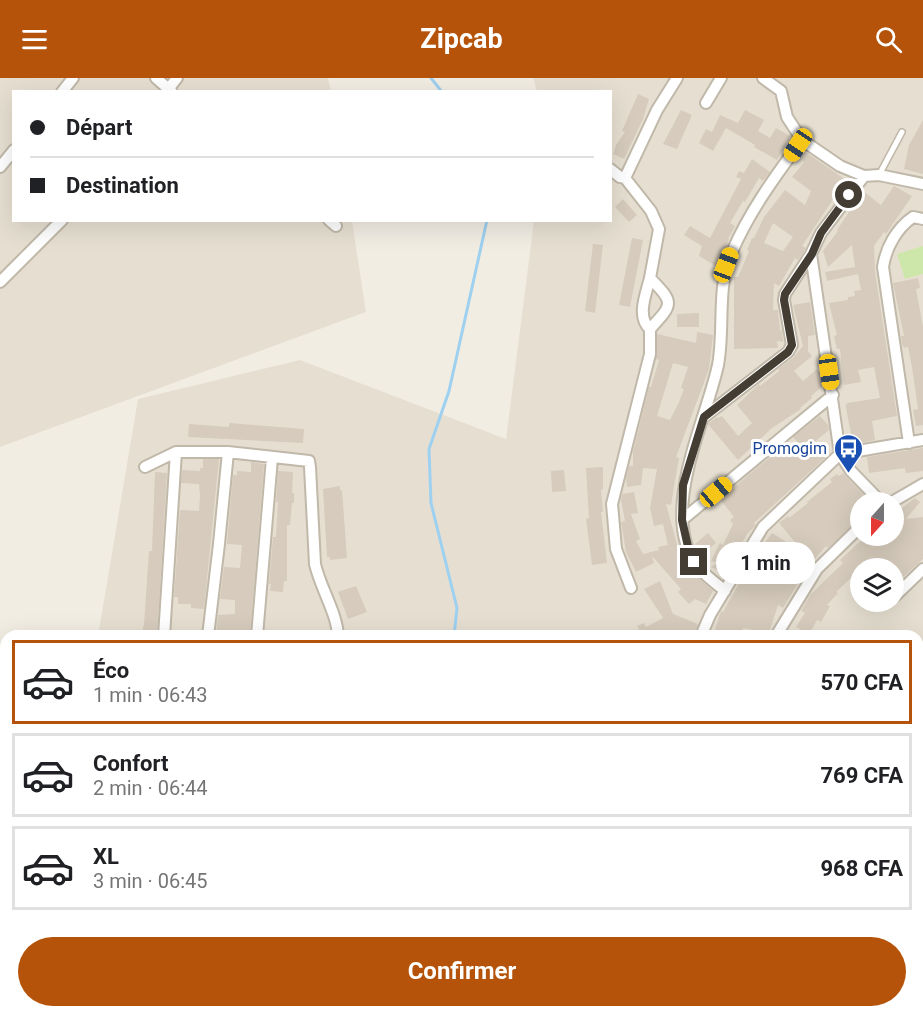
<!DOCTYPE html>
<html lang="fr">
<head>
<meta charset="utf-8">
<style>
  :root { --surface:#fff; --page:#f6f6f6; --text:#202124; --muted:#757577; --line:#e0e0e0; --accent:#b45309 }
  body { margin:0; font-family:Roboto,sans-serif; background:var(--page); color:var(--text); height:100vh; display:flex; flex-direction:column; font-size:22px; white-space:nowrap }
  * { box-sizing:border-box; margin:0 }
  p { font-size:20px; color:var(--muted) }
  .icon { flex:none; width:33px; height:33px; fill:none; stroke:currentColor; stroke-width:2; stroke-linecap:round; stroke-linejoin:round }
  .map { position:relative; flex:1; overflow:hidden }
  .panel { position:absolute; left:0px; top:552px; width:924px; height:388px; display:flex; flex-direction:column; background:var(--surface); border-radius:18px 18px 0 0; box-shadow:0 6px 24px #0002 }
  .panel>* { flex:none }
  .hud { position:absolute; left:12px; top:12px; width:600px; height:132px; border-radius:0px; box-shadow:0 6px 24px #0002; display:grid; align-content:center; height:132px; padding:0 18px; background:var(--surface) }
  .needle { width:39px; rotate:201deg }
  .buttons { position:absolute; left:850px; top:414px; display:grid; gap:12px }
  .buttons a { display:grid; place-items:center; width:54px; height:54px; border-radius:50%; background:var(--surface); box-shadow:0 6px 24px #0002; font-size:30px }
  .end { position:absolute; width:27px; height:27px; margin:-14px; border:8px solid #443d33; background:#fff; box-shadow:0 0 0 3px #fff }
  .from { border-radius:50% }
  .bubble { position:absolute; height:42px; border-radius:21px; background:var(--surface); box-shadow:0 6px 24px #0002; font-size:20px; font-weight:700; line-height:42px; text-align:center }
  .car { position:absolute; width:18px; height:36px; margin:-18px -9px; border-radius:8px; box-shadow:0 0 4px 2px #0007; background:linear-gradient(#f5c518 24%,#345 0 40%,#f5c518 0 76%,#345 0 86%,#f5c518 0) }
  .hud b { display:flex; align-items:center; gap:21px; height:57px; font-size:22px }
  .hud b+b { border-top:2px solid var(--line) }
  .hud i { width:15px; height:15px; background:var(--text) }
  ul { padding:10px 0 0; list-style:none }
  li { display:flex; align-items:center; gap:18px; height:84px; margin:0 12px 9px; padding:0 6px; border:3px solid var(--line); border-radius:0px }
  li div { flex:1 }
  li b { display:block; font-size:22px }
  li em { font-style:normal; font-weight:700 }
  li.active { border-color:var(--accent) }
  li>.icon { width:54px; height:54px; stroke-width:1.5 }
  .action { display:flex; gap:12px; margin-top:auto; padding:12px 18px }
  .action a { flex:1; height:69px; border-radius:36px; background:var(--accent); color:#fff; font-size:24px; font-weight:700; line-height:69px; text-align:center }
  header { display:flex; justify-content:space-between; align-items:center; height:78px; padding:0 18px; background:var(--accent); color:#fff; font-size:27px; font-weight:700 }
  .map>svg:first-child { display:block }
</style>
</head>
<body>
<header><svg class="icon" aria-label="menu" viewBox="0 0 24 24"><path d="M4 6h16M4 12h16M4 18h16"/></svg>Zipcab<svg class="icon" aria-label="search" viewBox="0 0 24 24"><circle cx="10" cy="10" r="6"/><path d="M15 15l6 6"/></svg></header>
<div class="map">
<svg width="923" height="940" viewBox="0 0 923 940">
  <rect width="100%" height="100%" fill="#f2ede3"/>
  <path fill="#e6dfd1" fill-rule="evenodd" d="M 0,0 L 328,0 L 331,13 L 14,14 L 14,142 L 352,143 L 366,234 L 0,369 Z
    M 533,0 L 923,0 L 923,940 L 0,940 L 0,878 L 6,878 L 6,934 L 918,934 L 918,558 L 98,558 L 138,321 L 300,282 L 506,361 L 534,143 L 610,142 L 610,14 L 537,13 ZM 861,424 L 894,424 L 894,458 L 861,458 ZM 861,490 L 894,490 L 894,524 L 861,524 Z"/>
  <path fill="#cde7ab" d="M 923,168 L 923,196 L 905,201 L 897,176 Z"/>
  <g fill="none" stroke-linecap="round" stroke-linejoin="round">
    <path stroke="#9ed0f0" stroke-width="3" d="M 431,0 L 442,14
      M 454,558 L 457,530 L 431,425 L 429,371 L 449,313 L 487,142
      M 918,777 L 923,784
      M 0,863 L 6,863"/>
  </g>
  <path fill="#d6cbbc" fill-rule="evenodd" d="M 638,16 L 649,21 L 643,41 L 624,81 L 613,76 L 616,67 L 625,54 L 622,53 Z
    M 681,32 L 692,37 L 677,71 L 663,66 Z
    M 745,32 L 764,42 L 758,53 L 770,60 L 776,50 L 790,58 L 777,82 L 754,69 L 755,67 L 726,50 L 713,73 L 699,65 L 706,51 L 712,54 L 720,37 L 738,45 Z
    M 923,42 L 923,96 L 904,91 L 909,67 Z
    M 807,75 L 846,102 L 802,168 L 806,170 L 798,182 L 795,180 L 779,208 L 774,205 L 773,232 L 778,232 L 780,253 L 782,252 L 783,264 L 777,263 L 778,270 L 734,271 L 734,199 L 738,199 L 749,173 L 747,172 L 752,160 L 754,160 L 764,139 L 785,112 L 805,127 L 811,113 L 792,99 L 804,84 L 802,82 ZM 773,145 L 793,159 L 783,173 L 764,165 Z
    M 752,81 L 770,94 L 763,103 L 759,100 L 745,124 L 743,123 L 730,145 L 735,148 L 728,161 L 729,161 L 719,190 L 699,178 L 702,168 L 684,157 L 690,148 L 710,160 L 741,101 L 736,99 L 739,93 L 744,95 Z
    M 894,108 L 912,118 L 886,156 L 884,154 L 874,168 L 875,194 L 897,338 L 872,343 L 875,362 L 853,366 L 845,325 L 847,328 L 847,325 L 880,320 L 874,289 L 858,292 L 861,304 L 844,307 L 840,271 L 837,271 L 834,258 L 837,257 L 829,225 L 848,222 L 848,219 L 855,218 L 854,213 L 861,212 L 858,196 L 827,203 L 825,194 L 855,189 L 852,167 L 828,189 L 823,173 L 838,153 L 837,152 L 863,113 L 881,127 Z
    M 623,121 L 637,137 L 629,144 L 615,129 Z
    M 632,160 L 643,162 L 630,229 L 619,227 Z
    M 593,166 L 603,167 L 595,235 L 585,233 Z
    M 918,200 L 920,210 L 916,211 L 923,249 L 923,347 L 916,348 L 913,332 L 918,331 L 912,289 L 908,269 L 904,270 L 902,266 L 901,258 L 904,258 L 893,205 Z
    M 810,224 L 815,257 L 808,258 L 808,273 L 812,278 L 794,293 L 803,303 L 817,291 L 821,296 L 823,308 L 811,318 L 812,320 L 800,330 L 801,331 L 772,350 L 738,382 L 708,346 L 709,345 L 717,339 L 718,340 L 722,338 L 738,358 L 752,345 L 737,327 L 759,306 L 760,308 L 779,293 L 778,291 L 793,280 L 803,268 L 793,227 Z
    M 699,235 L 699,249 L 677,249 L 677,236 Z
    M 697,254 L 713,257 L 709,291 L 676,379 L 679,380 L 671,427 L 666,426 L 679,474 L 692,494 L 713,513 L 706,526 L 695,521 L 689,526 L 678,514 L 681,511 L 652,478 L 654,485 L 636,494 L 626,474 L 621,444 L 625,443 L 621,422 L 622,416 L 634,414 L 638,435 L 631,436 L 640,461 L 636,463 L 643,476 L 659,472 L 658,469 L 668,467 L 663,446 L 654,448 L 650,430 L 657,391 L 643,390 L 641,407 L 627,409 L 626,401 L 629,388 L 633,388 L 633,374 L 649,309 L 651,309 L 659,282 L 656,281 L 657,256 L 696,265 ZM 673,285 L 688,289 L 681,310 L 684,311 L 679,324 L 670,342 L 657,338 Z
    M 820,338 L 828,347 L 829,352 L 812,366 L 825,380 L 754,445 L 756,447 L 747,456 L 733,482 L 730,480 L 724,495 L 711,489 L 717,485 L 711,483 L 720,465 L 723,467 L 733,446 L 730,442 L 734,439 L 720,421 L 782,369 L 788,376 L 800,367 L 793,359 Z
    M 229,345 L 304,351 L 303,365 L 188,359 L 189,346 L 229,349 Z
    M 923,370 L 923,393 L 906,395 L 905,390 L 869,395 L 867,379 Z
    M 203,381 L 219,381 L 204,531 L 191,530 L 191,526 L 178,526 L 178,519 L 174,519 L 180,432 L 199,433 L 200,418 L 199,406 L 181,405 L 182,392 L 200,393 L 200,390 L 203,390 Z
    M 251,384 L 264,386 L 250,558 L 216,558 L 218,537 L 235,536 L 235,522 L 220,521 L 224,489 L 240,490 L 242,467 L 227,466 L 233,397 L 237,397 L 237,393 L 251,394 Z
    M 603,389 L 603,411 L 601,412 L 603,434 L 601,434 L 607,485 L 592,487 L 586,441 L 589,440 L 586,390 Z
    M 564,392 L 566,413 L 552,414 L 551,393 Z
    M 278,393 L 293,394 L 292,415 L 294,415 L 294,425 L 292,425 L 290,447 L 287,447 L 287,503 L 284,503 L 283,514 L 270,513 L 271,506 L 269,506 L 273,459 L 276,459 L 278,424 L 276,424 Z
    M 155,394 L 167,395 L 157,558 L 141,558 L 144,546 L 149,473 L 152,473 Z
    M 843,395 L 871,424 L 861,424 L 861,440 L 828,470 L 826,468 L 808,489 L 783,530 L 778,527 L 769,555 L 743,550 L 741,558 L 730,554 L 728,558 L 717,557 L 714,554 L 721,533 L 723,534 L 759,469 L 761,470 L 772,455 L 804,475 L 779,445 L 788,438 L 789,440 L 808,425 L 807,424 L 832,404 L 830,401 L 837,396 L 839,398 Z
    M 340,408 L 340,412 L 342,412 L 347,480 L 330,482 L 330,479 L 327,479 L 323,411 Z
    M 915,420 L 920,424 L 906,441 L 923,439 L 923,481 L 902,500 L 894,490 L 861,490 L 861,504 L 854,497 L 836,514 L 838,515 L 827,527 L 830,528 L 821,544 L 817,542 L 809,556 L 796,549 L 805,535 L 801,533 L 810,517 L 843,485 L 840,482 L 866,458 L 894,458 L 894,436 Z
    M 708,455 L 716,465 L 702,476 L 695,466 Z
    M 660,503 L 673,536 L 698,546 L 694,558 L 622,558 L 639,551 L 637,548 L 644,545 L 646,549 L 663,540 L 644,511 Z
    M 356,508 L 367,534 L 348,541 L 338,514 Z"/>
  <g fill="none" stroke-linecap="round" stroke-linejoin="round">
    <defs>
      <path id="lane" d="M 879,97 L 902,54"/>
      <path id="street" d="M 156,0 L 172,14
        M 763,0 L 781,13 L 787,39 L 802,62
        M 62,14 L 73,0
        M 166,14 L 177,0
        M 706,25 L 721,0
        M 0,89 L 14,72
        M 610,91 L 620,99 L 625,100
        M 864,98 L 821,155 L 811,176 L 840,376 L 851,393 L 881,424
        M 329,142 L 336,148
        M 650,200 C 646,216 636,239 650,251
        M 0,204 L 62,142
        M 704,339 L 788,274 L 792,267 L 784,222 L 785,216 L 811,176
        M 909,365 L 883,189 C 886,169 897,150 913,139 L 923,141
        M 145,389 L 176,374 L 228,374 L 309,383 L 310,389 L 315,486 C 320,509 337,535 338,558
        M 892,424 L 923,406
        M 682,442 L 833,317
        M 631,510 L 616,471 L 612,426 L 650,276 L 650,251 C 674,225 674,225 650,200 L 659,151 L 651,133 L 625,100 L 657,32 L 677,0
        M 725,513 C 715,504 702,496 695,485 C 660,432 706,343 718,287 C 725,249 716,210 732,174 C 749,134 776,97 802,62 L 840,88 L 864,98 L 879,97 L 923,106
        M 895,518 L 923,491
        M 164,558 L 176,374
        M 208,558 L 219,466 L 228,374
        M 257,558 L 272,380
        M 701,558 L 710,537 L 763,449 L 840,376 L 923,362
        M 776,558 L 817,491 L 861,448
        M 918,606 L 923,601
        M 0,615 L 6,613
        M 161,934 L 171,940
        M 309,934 L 317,940
        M 403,934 L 412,940
        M 539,934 L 548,940
        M 32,940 L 35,934
        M 109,940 L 112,934
        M 184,940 L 187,934
        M 256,940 L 259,934
        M 295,940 L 298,934
        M 360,940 L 363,934
        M 463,940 L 467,934
        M 522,940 L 524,934"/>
    </defs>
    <use href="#lane" stroke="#c0b8a9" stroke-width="8"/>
    <use href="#street" stroke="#c0b8a9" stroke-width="14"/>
    <use href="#lane" stroke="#fff" stroke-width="5"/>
    <use href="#street" stroke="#fff" stroke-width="10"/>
  </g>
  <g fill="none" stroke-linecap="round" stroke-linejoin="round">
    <path stroke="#443d33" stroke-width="8" d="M 694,484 L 689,473 L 682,442 L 683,407 L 704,339 L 788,274 L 792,267 L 784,222 L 785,216 L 812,176 L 821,155 L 849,117"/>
  </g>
  <defs>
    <symbol id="bus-pin" viewBox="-11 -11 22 30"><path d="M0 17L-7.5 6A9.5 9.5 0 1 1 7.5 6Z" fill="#1a4fb4" stroke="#fff"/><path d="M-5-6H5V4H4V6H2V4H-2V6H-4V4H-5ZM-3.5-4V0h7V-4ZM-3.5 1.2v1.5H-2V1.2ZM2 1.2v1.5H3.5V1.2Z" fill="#fff"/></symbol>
  </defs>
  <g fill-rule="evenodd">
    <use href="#bus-pin" x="832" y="354" width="33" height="45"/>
  </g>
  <g text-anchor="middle" stroke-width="6" stroke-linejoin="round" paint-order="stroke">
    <g font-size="16" fill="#164399" stroke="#fff" text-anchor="end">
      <text x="827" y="376">Promogim</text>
    </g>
  </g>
</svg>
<div class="buttons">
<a><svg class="needle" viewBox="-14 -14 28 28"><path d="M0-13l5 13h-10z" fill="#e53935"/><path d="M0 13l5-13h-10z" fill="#757577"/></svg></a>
<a><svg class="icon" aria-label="layers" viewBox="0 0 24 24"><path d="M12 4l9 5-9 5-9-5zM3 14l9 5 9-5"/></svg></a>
</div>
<i class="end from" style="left:849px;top:117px"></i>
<i class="end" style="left:694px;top:484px"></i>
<div class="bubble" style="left:716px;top:464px;width:99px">1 min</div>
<i class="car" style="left:798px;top:67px;rotate:214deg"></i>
<i class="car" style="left:726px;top:187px;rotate:21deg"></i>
<i class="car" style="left:829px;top:294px;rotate:172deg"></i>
<i class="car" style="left:716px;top:414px;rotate:50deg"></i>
<div class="hud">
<b><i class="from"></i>Départ</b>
<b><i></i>Destination</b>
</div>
<section class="panel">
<ul>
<li class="active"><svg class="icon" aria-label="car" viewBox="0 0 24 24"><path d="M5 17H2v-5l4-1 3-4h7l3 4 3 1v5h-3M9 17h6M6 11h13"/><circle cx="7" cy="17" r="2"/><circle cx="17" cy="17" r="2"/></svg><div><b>Éco</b><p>1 min · 06:43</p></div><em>570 CFA</em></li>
<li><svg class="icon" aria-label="car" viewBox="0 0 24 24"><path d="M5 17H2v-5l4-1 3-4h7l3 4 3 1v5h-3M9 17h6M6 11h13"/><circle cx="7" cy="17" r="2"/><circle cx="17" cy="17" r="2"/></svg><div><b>Confort</b><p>2 min · 06:44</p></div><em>769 CFA</em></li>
<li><svg class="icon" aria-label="car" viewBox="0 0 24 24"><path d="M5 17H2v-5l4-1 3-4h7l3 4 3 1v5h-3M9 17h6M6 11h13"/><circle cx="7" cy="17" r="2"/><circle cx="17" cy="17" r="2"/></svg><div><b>XL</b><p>3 min · 06:45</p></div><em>968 CFA</em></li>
</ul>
<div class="action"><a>Confirmer</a></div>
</section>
</div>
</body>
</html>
